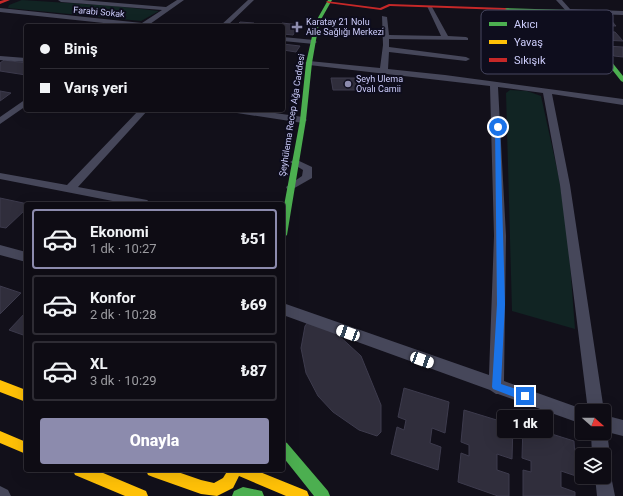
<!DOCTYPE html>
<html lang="tr">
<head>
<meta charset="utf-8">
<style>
  :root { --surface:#0e0c14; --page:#17151d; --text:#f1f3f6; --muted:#9b9ba0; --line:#2e2c34; --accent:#8c8bad }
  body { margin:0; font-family:Roboto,sans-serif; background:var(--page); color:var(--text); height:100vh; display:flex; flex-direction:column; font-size:15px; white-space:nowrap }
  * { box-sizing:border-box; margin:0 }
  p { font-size:13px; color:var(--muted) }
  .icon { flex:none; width:22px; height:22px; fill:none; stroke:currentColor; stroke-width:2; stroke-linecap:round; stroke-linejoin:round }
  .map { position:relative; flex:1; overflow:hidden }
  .drawer { position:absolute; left:24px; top:202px; width:261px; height:270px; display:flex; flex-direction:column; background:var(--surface); border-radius:4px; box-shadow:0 4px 16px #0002,0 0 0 1px var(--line) }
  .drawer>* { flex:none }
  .top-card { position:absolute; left:24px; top:24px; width:261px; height:88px; border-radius:4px; box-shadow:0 4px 16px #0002,0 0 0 1px var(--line); display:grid; align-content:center; height:88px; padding:0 16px; background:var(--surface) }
  .needle { width:26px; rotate:111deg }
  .controls { position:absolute; left:575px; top:404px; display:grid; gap:8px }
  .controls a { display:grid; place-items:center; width:36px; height:36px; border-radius:4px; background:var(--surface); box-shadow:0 4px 16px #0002,0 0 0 1px var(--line); font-size:20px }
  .end { position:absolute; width:18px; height:18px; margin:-9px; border:5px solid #1a73e8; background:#fff; box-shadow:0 0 0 2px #fff }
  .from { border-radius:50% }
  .bubble { position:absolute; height:28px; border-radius:4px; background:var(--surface); box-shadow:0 4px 16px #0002,0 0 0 1px var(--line); font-size:13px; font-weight:800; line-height:28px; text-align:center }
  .car { position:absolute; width:12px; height:24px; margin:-12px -6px; border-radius:5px; box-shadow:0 0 3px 1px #0007; background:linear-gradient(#fff 24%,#345 0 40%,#fff 0 76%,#345 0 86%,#fff 0) }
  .top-card b { display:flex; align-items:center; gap:14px; height:38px; font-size:15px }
  .top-card b+b { border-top:1px solid var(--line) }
  .top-card i { width:10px; height:10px; background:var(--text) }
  ul { padding:7px 0 0; list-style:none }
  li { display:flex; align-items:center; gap:12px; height:60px; margin:0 8px 6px; padding:0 8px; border:2px solid var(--line); border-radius:4px }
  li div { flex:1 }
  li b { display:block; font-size:15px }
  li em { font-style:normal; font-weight:800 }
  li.selected { border-color:var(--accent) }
  li>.icon { width:36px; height:36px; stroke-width:1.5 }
  .action { display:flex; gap:8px; margin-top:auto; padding:8px 16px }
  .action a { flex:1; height:46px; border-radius:4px; background:var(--accent); color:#fff; font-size:16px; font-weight:800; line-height:46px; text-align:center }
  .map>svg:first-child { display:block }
</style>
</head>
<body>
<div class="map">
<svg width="623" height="496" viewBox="0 0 623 496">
  <rect width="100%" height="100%" fill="#12101a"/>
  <path fill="#112423" d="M 22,0 L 115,6 L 159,11 L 141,21 L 8,8 L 9,5 Z
    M 510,90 L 527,91 L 541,96 L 559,178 L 568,238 L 575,329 L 512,311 L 506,93 Z"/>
  <path fill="#302e3c" stroke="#3d3b4d" d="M 583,17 L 609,18 L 616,26 L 589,25 Z
    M 240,22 L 254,23 L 251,26 L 236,26 Z
    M 282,23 L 300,25 L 293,35 L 283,34 L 283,26 L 279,26 Z
    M 594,31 L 615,32 L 623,41 L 601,40 Z
    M 283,44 L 300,46 L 296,52 L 283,50 Z
    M 606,46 L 623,47 L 623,57 L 614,56 Z
    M 4,60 L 26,63 L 26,75 L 0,71 L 0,63 Z
    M 331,78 L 363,78 L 365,90 L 333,90 Z
    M 0,91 L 11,93 L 0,101 Z
    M 0,198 L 28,204 L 26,204 L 26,209 L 6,228 L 0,227 Z
    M 0,286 L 21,293 L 0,314 Z
    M 26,312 L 26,336 L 9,330 Z
    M 308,322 L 336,333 L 361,356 L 381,405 L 381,432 L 377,436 L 359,430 L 333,412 L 318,396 L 306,373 L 301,348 L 305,326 Z
    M 404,388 L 449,402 L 445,433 L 432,428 L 430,443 L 441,447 L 438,470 L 391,454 L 397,427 L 404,430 L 406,420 L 398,417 Z
    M 464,410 L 513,425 L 512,459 L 497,454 L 497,470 L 509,474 L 509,496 L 498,496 L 458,482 L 461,453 L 469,456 L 469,445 L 461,442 Z
    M 523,425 L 574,441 L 576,476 L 561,471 L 561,487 L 575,492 L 575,496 L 523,496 L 523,470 L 531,472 L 531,461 L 522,458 Z"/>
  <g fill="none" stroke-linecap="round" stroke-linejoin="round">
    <path fill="#46475a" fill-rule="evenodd" d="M 58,0 L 82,0 L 166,7 L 177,0 L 184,0 L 150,24 L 153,26 L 132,26 L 0,12 L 0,8 L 142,23 L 162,10 L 61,2 Z
      M 248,0 L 254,0 L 227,26 L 220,26 Z
      M 556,0 L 562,0 L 570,9 L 623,11 L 623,15 L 568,13 Z
      M 427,6 L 432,7 L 448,36 L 466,37 L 468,38 L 468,40 L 389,39 L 389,47 L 466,57 L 470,59 L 466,61 L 389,52 L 388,69 L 445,75 L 623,99 L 623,105 L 552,94 L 570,185 L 604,411 L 582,411 L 582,424 L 498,394 L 496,394 L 490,390 L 283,315 L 283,303 L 489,375 L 494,236 L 490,86 L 309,65 L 305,63 L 309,61 L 380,68 L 383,45 L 382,16 L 387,17 L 389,35 L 441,36 ZM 498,87 L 543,93 L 560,185 L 588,411 L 504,381 L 506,236 Z
      M 283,37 L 314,40 L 317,42 L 314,44 L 283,41 Z
      M 0,56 L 26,58 L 26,62 L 0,60 Z
      M 26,99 L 26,106 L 0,124 L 0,117 Z
      M 139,110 L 148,110 L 78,187 L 147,200 L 152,204 L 128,204 L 0,179 L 0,173 L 67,185 Z
      M 233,110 L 254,110 L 303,117 L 307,120 L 303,123 L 237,113 Z
      M 295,159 L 312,167 L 312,178 L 291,190 L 287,189 L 286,187 L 302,176 L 303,170 L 290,162 Z
      M 0,245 L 26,252 L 26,262 L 0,255 Z
      M 604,415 L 623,420 L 623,436 L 607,432 L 610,455 L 607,461 L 604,462 L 604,455 L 592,455 L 591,433 L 604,433 Z
      M 604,468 L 610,471 L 615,496 L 597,496 L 595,477 L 604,477 Z
      M 0,486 L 8,490 L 11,496 L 0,496 Z"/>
    <path fill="#4caf50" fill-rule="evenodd" d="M 328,0 L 332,0 L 319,23 L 312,63 L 306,120 L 287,235 L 283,238 L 283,211 L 300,120 L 306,63 L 315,23 Z
      M 503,8 L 570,10 L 623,76 L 623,82 L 621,81 L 567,12 L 505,10 Z
      M 283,441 L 287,443 L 328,491 L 330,496 L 314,496 L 283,457 Z
      M 243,487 L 262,491 L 264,496 L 232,496 L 234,491 Z"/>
    <path fill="#ffc107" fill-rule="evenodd" d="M 0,380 L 26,390 L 26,402 L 0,392 Z
      M 0,431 L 26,442 L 26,454 L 0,443 Z
      M 73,470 L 96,470 L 146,491 L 148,496 L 125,496 L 75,475 Z
      M 146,470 L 172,470 L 201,480 L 214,483 L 223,478 L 228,470 L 255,470 L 307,491 L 309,496 L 286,496 L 239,476 L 233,488 L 217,496 L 201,494 L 153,477 L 148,475 Z"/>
    <path fill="#c62828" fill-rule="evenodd" d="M 4,0 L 10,0 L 0,4 L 0,1 Z
      M 326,1 L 380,8 L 389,4 L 505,8 L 507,9 L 505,10 L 390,6 L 381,10 L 328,3 Z"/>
  </g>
  <path fill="#1a73e8" d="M 498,125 L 500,127 L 505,304 L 501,384 L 528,393 L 528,399 L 525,401 L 493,389 L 492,387 L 497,304 L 495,127 Z"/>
  <g fill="#8c8bad" stroke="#0e0d1d" stroke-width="1.5">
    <path d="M295 21h4v4h4v4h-4v4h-4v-4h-4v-4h4z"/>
    <circle cx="348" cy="84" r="4"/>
  </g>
  <g text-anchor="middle" stroke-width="4" stroke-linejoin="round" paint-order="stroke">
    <g font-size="9" fill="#cdcdfc" stroke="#0e0d1d">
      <text transform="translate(99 12) rotate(5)" y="3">Farabi Sokak</text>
      <text transform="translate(292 115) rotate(-81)" y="3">Şeyhülema Recep Ağa Caddesi</text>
    </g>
    <g font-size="9" fill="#cdcdfc" stroke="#0e0d1d" text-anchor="start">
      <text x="306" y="25">Karatay 21 Nolu<tspan x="306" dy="10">Aile Sağlığı Merkezi</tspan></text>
      <text x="356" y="82">Şeyh Ulema<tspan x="356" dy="10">Ovalı Camii</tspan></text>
    </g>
  </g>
  <rect x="481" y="10" width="132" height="64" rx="6" fill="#0e0d1d" stroke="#474760" stroke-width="1"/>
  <rect x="489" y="22" width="18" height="4" fill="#4caf50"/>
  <rect x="489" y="40" width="18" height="4" fill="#ffc107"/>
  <rect x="489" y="58" width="18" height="4" fill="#c62828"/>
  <g font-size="11" fill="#cdcdfc">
    <text x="514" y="28">Akıcı</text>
    <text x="514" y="46">Yavaş</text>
    <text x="514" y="64">Sıkışık</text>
  </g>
</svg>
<div class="controls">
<a><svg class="needle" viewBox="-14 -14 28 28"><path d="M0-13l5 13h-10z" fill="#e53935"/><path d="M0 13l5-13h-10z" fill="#9b9ba0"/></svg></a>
<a><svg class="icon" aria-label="layers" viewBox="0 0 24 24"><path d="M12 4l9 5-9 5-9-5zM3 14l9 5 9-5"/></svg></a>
</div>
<i class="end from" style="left:498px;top:127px"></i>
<i class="end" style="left:525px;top:396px"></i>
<div class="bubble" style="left:497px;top:410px;width:56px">1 dk</div>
<i class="car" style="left:348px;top:333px;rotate:290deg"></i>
<i class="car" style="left:422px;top:360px;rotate:110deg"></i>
<div class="top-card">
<b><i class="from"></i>Biniş</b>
<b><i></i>Varış yeri</b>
</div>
<section class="drawer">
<ul>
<li class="selected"><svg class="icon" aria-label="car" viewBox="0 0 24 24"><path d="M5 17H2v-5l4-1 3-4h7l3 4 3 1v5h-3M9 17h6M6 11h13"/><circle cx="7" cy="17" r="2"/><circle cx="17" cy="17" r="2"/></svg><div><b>Ekonomi</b><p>1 dk · 10:27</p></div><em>₺51</em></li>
<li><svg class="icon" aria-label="car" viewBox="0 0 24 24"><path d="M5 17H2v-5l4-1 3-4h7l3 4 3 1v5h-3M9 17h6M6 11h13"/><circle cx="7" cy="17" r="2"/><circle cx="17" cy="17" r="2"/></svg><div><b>Konfor</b><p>2 dk · 10:28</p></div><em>₺69</em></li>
<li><svg class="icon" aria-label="car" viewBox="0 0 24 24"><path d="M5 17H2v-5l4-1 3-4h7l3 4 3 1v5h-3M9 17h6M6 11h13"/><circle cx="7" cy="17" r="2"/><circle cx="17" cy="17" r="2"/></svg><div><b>XL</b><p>3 dk · 10:29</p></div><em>₺87</em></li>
</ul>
<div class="action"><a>Onayla</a></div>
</section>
</div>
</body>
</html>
